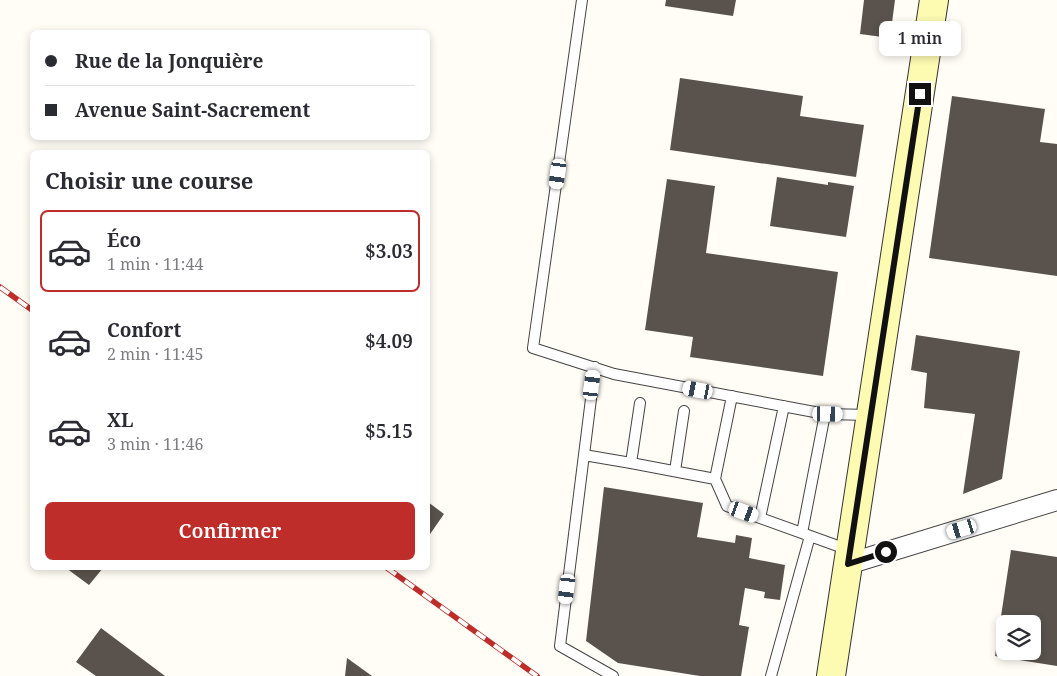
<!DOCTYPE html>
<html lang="fr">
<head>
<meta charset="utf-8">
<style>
  :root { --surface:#fff; --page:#f2f2f3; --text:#2b2b33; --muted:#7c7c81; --line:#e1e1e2; --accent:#bf2d2a }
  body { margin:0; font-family:"Noto Serif",serif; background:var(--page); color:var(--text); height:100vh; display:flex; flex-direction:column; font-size:19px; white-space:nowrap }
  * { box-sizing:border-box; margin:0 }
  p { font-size:16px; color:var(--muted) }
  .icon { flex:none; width:28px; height:28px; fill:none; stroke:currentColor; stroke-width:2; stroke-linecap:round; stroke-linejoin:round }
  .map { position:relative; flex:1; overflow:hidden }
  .details { position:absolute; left:30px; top:150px; width:400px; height:420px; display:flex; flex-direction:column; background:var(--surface); border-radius:8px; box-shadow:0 2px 8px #0003 }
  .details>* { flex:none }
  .hud { position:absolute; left:30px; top:30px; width:400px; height:110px; border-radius:8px; box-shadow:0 2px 8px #0003; display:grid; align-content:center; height:110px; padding:0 15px; background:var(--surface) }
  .tools { position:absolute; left:996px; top:615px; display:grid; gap:10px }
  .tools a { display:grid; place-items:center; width:45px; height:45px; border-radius:8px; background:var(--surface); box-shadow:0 2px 8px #0003; font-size:25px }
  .end { position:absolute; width:22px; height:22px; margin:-11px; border:6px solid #111; background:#fff; box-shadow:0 0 0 2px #fff }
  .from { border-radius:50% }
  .bubble { position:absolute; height:35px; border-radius:8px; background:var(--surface); box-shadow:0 2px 8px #0003; font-size:16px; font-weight:600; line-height:35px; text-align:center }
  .car { position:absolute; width:15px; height:30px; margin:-15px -8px; border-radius:6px; box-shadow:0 0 4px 1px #0007; background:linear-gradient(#fff 24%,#345 0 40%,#fff 0 76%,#345 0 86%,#fff 0) }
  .hud b { display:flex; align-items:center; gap:18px; height:48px; font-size:19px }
  .hud b+b { border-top:1px solid var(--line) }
  .hud i { width:12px; height:12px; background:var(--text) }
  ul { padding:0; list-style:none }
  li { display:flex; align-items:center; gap:15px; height:82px; margin:0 10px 8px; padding:0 5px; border:2px solid transparent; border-radius:8px }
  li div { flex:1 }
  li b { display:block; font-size:19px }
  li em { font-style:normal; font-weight:600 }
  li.on { border-color:var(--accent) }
  li>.icon { width:45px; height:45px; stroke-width:1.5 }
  h2 { padding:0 15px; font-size:22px; line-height:60px }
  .cta { display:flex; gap:10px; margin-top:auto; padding:10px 15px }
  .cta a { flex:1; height:58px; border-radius:8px; background:var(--accent); color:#fff; font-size:20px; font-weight:600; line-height:58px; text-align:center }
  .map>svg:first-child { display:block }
</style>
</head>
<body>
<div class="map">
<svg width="1057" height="676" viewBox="0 0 1057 676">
  <rect width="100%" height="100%" fill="#fffdf5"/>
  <path fill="#5a534d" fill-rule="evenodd" d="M 666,0 L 736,0 L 733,16 L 665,6 Z
    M 864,0 L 895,0 L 890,38 L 860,34 Z
    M 680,78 L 803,96 L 800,116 L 864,125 L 856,177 L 670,150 Z
    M 952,96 L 1045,109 L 1040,142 L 1057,144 L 1057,276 L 929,258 Z
    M 777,177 L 828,185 L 828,182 L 854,186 L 846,237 L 770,226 Z
    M 667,179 L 715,186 L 706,253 L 838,272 L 823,376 L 690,357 L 693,337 L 645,330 Z
    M 916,335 L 1020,351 L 1002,479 L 963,494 L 975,414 L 924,408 L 927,373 L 911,370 Z
    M 604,487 L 703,503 L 697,537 L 735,543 L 736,535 L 752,538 L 749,558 L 785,565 L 780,600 L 764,598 L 765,592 L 745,588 L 739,625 L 749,627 L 741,676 L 700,676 L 618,663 L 586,641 Z
    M 428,502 L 444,514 L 428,537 Z
    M 1011,550 L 1057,557 L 1057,666 L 995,656 ZM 1005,624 L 1032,624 L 1032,651 L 1005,651 Z
    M 66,568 L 103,568 L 89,585 Z
    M 101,628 L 165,676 L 96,676 L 76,662 Z
    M 347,658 L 372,676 L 345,676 Z"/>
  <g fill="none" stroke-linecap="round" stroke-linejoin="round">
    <defs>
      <path id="lane" d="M 582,0 L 533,348 L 614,374 L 825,414 L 870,415
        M 595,367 L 560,646 L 613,676
        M 584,455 L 631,463 L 715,479 L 727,506 L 849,550
        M 631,463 L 640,403
        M 675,471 L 684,411
        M 715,479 L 732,396
        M 760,518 L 784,406
        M 802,533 L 825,414
        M 771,676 L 810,536"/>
      <path id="street" d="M 848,564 L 1057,500"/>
      <path id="secondary" d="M 831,676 L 934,0"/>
    </defs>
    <use href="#lane" stroke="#444" stroke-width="12"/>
    <use href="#street" stroke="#444" stroke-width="22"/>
    <use href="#secondary" stroke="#333" stroke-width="30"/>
    <use href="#lane" stroke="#fff" stroke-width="10"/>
    <use href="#street" stroke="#fff" stroke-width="20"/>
    <use href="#secondary" stroke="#fdfab2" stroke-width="28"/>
    <defs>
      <path id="rail" d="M 0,287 L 32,310
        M 387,568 L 537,676"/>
    </defs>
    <use href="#rail" stroke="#bf2d2a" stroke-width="5.5"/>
    <use href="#rail" stroke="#fff" stroke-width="4" stroke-dasharray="11" stroke-linecap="butt"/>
  </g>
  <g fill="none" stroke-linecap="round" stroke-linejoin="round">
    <path stroke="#111" stroke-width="6" d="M 886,552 L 848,564 L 920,94"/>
  </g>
</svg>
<div class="tools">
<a><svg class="icon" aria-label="layers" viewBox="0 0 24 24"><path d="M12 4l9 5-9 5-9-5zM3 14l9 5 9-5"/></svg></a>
</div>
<i class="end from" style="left:886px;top:552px"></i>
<i class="end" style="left:920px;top:94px"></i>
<div class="bubble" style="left:879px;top:21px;width:82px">1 min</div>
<i class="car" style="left:558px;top:174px;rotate:188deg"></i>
<i class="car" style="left:592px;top:385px;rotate:7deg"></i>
<i class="car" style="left:698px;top:390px;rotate:281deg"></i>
<i class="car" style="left:828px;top:414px;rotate:91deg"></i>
<i class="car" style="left:744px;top:512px;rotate:110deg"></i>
<i class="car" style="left:962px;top:529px;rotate:253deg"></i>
<i class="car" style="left:567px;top:589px;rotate:187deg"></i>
<div class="hud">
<b><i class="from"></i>Rue de la Jonquière</b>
<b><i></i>Avenue Saint-Sacrement</b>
</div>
<section class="details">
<h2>Choisir une course</h2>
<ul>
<li class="on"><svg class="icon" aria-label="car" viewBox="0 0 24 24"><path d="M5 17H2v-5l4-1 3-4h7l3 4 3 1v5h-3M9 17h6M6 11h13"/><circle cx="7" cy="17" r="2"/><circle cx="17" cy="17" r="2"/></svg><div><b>Éco</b><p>1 min · 11:44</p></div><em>$3.03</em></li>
<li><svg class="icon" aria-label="car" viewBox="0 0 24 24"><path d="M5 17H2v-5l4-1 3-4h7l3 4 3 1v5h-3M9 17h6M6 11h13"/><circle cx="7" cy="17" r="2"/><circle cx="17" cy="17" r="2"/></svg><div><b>Confort</b><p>2 min · 11:45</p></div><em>$4.09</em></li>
<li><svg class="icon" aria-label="car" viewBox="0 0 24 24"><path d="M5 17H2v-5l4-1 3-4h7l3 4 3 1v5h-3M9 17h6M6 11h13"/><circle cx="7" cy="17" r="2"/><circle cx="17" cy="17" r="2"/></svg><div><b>XL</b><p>3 min · 11:46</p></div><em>$5.15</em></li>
</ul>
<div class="cta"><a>Confirmer</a></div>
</section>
</div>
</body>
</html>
